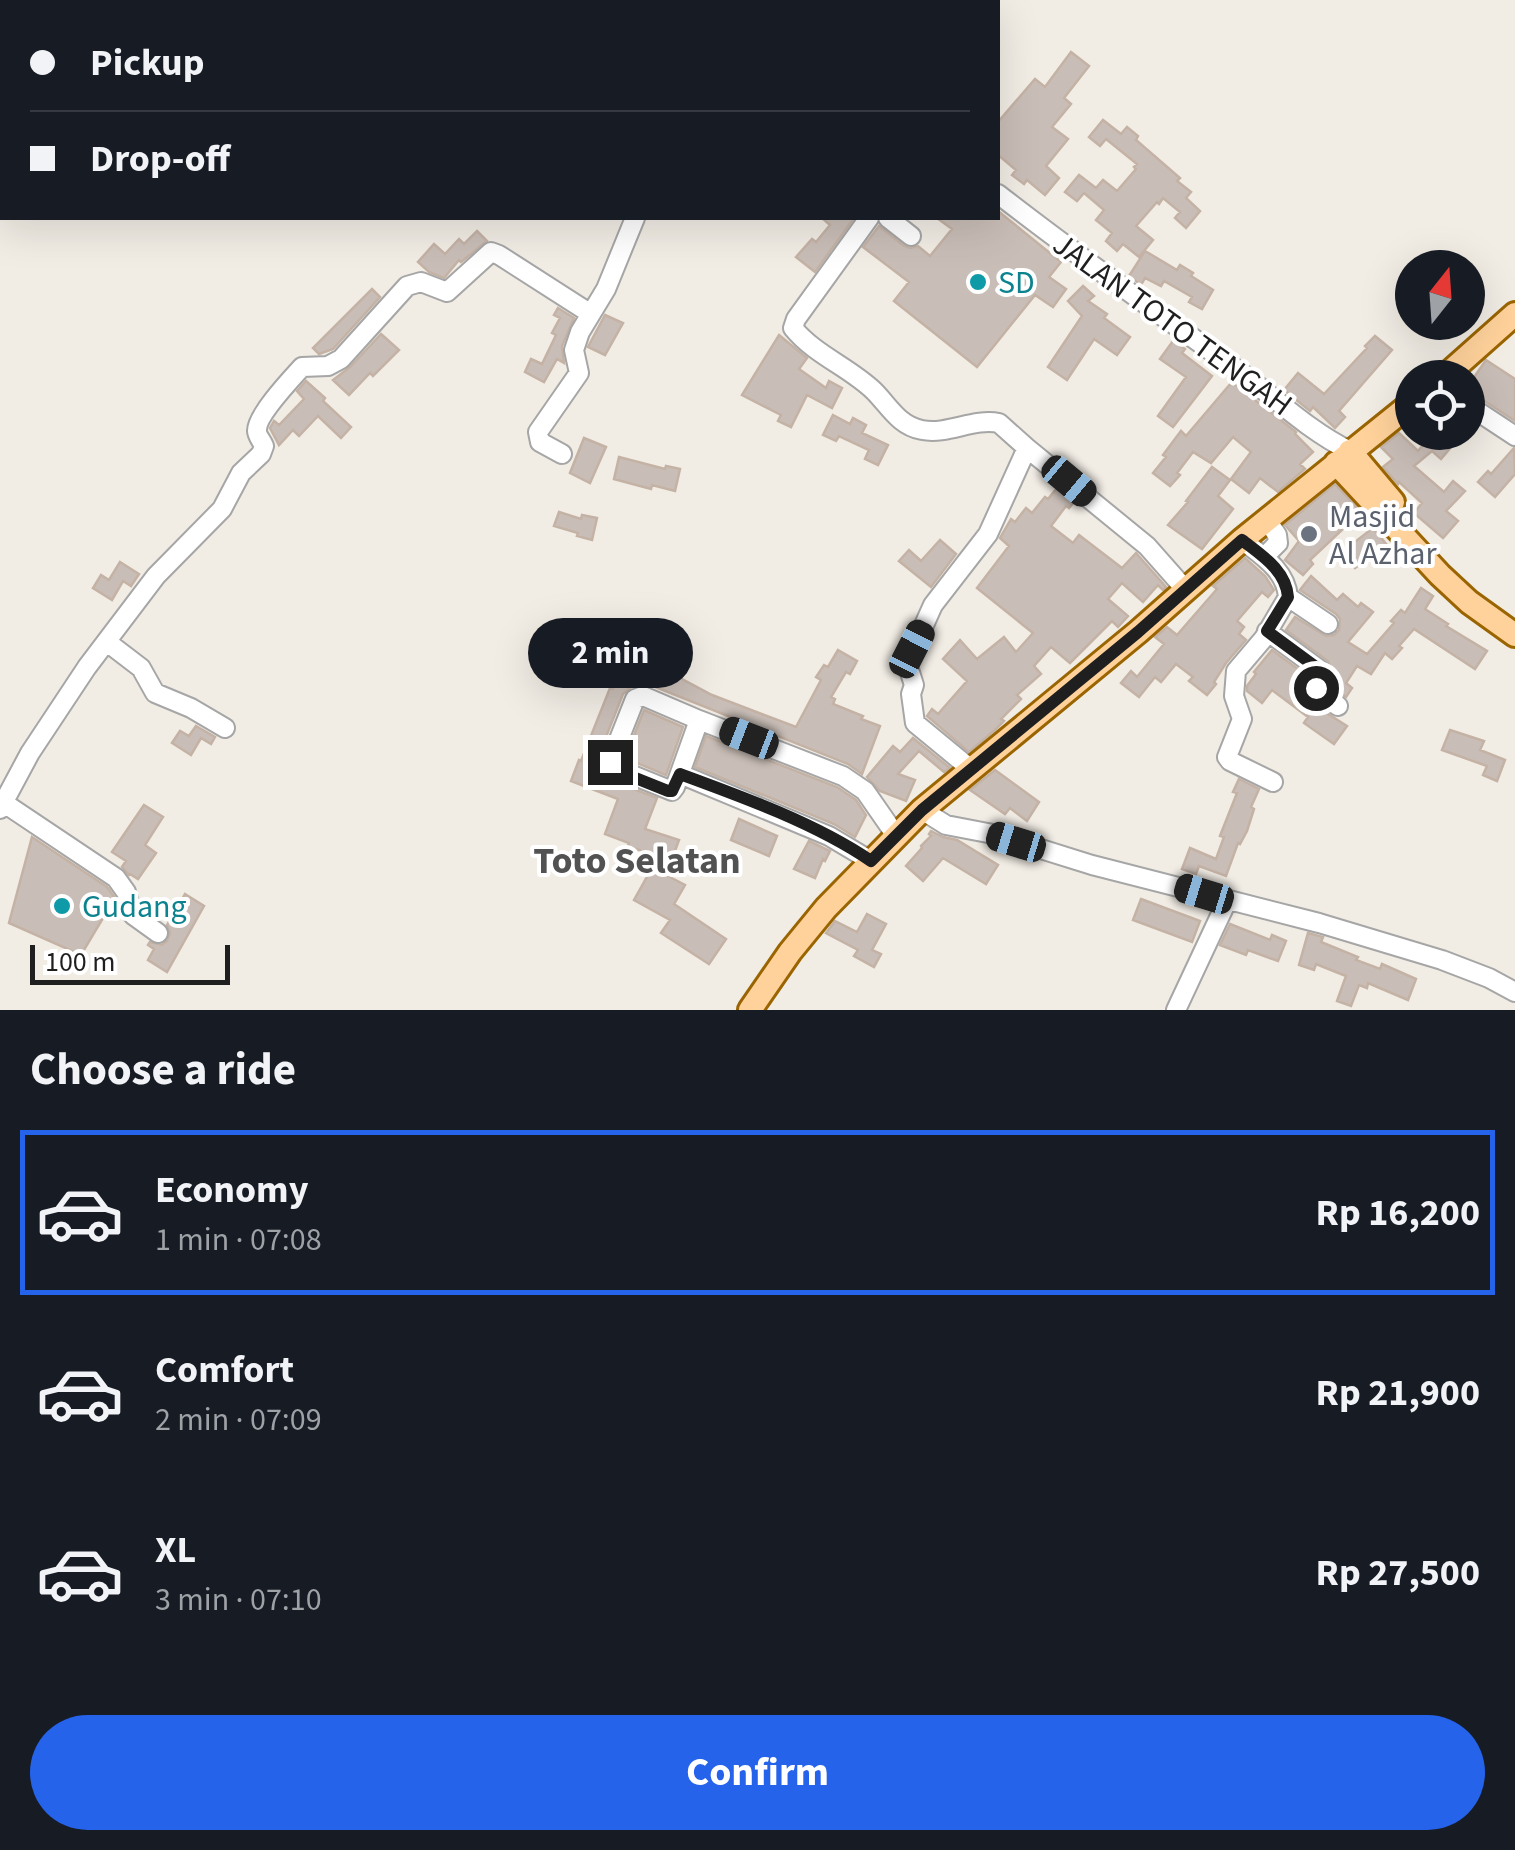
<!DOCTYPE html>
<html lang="en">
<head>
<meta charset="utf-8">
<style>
  :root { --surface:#171b24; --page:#20242c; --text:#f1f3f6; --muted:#9ea1a6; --line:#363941; --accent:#2563eb }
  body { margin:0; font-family:"Source Sans 3",sans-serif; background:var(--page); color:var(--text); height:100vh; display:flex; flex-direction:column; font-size:38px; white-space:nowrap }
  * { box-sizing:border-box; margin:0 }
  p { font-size:32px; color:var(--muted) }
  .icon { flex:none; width:55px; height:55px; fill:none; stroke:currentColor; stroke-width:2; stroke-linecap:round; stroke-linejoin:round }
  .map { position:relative; height:1010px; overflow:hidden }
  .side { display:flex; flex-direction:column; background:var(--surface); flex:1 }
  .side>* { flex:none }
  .top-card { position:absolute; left:0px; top:0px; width:1000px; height:220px; box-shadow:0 10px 40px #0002; display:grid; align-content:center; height:220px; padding:0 30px; background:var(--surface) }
  .needle { width:65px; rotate:17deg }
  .controls { position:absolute; left:1395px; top:250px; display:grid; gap:20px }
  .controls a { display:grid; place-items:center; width:90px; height:90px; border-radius:50%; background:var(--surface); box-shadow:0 10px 40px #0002; font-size:50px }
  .scale { position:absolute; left:30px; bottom:25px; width:200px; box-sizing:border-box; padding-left:10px; border:5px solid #1f1f1f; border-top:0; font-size:28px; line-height:35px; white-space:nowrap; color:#1f1f1f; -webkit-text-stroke:8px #fff; paint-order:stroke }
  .end { position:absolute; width:45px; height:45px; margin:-22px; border:12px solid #1f1f1f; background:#fff; box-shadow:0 0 0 5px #fff }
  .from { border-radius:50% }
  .bubble { position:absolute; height:70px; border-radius:35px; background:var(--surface); box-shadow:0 10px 40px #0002; font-size:32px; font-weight:700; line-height:70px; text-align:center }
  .car { position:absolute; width:30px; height:60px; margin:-30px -15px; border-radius:12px; box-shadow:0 0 8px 2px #0007; background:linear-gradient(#222 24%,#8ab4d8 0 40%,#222 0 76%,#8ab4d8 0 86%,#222 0) }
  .top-card b { display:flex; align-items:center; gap:35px; height:95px; font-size:38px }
  .top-card b+b { border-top:2px solid var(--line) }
  .top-card i { width:25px; height:25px; background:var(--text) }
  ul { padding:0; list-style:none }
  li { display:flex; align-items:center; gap:30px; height:165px; margin:0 20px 15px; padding:0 10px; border:5px solid transparent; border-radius:0px }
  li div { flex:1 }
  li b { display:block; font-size:38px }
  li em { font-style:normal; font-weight:700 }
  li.current { border-color:var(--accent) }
  li>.icon { width:90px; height:90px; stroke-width:1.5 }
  h2 { padding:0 30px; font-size:45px; line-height:120px }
  .primary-button { display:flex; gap:20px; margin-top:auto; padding:20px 30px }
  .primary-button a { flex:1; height:115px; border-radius:60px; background:var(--accent); color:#fff; font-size:40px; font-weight:700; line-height:115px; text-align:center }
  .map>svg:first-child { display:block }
</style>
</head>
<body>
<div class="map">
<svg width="1515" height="1010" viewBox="0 0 1515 1010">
  <rect width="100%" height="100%" fill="#f1ece4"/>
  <path fill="#c9beb7" stroke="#c4b2a5" stroke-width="2.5" d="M 1071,52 L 1089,66 L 1064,98 L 1071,104 L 1052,127 L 1068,139 L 1046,166 L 1059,178 L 1045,195 L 1027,180 L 1024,184 L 1012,175 L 1016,170 L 998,155 L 998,122 L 1035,79 L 1045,87 Z
    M 1103,120 L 1121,134 L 1127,127 L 1138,136 L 1136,140 L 1180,178 L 1177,181 L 1191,192 L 1186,198 L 1200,211 L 1186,228 L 1175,218 L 1180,212 L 1163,198 L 1159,204 L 1157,202 L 1136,226 L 1153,240 L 1139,257 L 1123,244 L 1117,251 L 1106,241 L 1112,233 L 1096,220 L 1104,210 L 1084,193 L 1077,201 L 1065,192 L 1079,175 L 1096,188 L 1103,180 L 1117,191 L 1136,169 L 1134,167 L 1137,164 L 1106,139 L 1100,146 L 1089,137 Z
    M 998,211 L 1061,262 L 1049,277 L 1066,289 L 1053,307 L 1035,295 L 977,367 L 894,301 L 909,282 L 863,247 L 879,226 L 904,246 L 910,248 L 918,246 L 930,256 L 952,229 L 937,218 L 998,218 Z
    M 822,218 L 854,218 L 815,272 L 796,257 L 812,239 L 816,242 L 830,225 Z
    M 477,231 L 487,241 L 461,262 L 459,260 L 444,278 L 429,272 L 418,262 L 434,244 L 445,254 L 459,239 L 464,244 Z
    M 1145,251 L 1177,270 L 1180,265 L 1193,273 L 1191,276 L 1213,290 L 1202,309 L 1189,302 L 1192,297 L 1164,281 L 1161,286 L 1145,278 L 1141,285 L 1129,276 Z
    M 1083,286 L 1094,296 L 1088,301 L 1107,314 L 1104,318 L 1130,337 L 1117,355 L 1094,339 L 1067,380 L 1048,367 L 1082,316 L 1068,301 Z
    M 372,289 L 380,297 L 333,349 L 319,354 L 313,348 Z
    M 558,308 L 574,318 L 562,346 L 564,363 L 557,359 L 544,382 L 525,372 L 531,359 L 542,364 L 556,335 L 552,333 L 560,318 L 554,315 Z
    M 605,315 L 623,323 L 605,355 L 588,347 Z
    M 381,334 L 399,350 L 373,376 L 370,373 L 349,395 L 333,380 L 350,367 Z
    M 779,335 L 807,358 L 799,369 L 826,388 L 829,381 L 842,388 L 832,408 L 807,395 L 791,427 L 778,421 L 781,415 L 742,395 Z
    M 1375,336 L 1392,350 L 1339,411 L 1345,417 L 1335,428 L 1313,407 L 1310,411 L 1284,390 L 1298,373 L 1324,394 L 1367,348 L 1365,346 Z
    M 1173,341 L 1185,349 L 1182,353 L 1212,376 L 1173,427 L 1158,416 L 1186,377 L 1160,359 Z
    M 1486,360 L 1515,379 L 1515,421 L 1468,390 L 1468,386 Z
    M 306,381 L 325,398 L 323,401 L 351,427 L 341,438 L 318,416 L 299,436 L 293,430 L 279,445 L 270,428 L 274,421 L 279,425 L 304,399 L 297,391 Z
    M 1232,382 L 1296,432 L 1295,434 L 1313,452 L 1300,464 L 1305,469 L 1278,492 L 1260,478 L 1249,493 L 1231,479 L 1251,452 L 1233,437 L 1211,463 L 1193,452 L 1177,473 L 1180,475 L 1170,486 L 1153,473 L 1166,457 L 1163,455 L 1181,431 L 1186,436 Z
    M 833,415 L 850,424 L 853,418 L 866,425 L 862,433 L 888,445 L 878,465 L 865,459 L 869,450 L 839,436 L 836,441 L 823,435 Z
    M 1434,432 L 1464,432 L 1441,459 L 1432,451 L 1414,466 L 1444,492 L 1453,481 L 1465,491 L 1446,511 L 1458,521 L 1443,538 L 1414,513 L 1422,503 L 1399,482 L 1398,484 L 1383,467 L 1393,459 L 1381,447 L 1399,433 L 1418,451 Z
    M 584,438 L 606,447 L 590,483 L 570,473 Z
    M 1514,448 L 1515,474 L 1495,497 L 1478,482 L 1488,471 L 1491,474 Z
    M 619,457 L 665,469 L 666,466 L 680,469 L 675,491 L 652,485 L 651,489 L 614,479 Z
    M 1212,467 L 1230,480 L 1218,496 L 1233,509 L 1202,549 L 1168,525 L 1188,502 L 1186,501 Z
    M 1335,484 L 1361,512 L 1310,560 L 1313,564 L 1303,575 L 1285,560 L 1299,541 L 1285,525 Z
    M 1057,488 L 1074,502 L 1069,508 L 1066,506 L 1051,526 L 1073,543 L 1079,535 L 1122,568 L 1136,553 L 1166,587 L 1163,590 L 1158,585 L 1143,602 L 1122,583 L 1108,599 L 1128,616 L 1118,627 L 1112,621 L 1070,663 L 1051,647 L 1034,666 L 1041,674 L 1017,695 L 1021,699 L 1001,719 L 1004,721 L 996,729 L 969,752 L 927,716 L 932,709 L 938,714 L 967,681 L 943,659 L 960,640 L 977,659 L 1004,637 L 1016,652 L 1033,633 L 977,588 L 1009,546 L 1000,538 L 1011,519 L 1015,522 L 1026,508 L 1032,513 L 1045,497 L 1048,499 Z
    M 559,512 L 581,519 L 582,515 L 597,518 L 592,540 L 577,536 L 578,533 L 554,526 Z
    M 1373,528 L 1387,545 L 1355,568 L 1342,552 Z
    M 940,540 L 956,554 L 931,587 L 899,561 L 909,550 L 921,561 Z
    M 1245,558 L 1265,576 L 1274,590 L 1268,597 L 1262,592 L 1237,621 L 1244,627 L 1239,634 L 1246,640 L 1226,663 L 1214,682 L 1216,684 L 1207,695 L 1189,681 L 1193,677 L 1176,664 L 1161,682 L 1155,677 L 1139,697 L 1121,683 L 1131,671 L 1137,677 L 1164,644 L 1155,637 L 1167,627 L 1177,635 L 1217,589 L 1213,586 Z
    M 120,562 L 139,574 L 131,586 L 123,581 L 112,600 L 93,588 L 101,575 L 109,580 Z
    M 1311,576 L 1337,600 L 1343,594 L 1358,607 L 1361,603 L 1373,612 L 1348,642 L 1367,654 L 1394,623 L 1391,621 L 1401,610 L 1405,613 L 1421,588 L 1433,596 L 1425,609 L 1448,624 L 1446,626 L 1487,651 L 1475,669 L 1414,629 L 1399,646 L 1402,648 L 1392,659 L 1385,653 L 1371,674 L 1357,666 L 1346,683 L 1352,688 L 1346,697 L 1329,685 L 1332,672 L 1328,661 L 1286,630 L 1295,617 L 1326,636 L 1334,635 L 1339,630 L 1340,619 L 1336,614 L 1300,590 Z
    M 838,650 L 857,661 L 850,674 L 846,672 L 831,697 L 835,699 L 833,704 L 863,716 L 861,719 L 880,726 L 862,774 L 848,764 L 648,684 L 631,687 L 623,694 L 598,757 L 599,772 L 605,778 L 657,798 L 645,829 L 679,840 L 666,875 L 685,885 L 674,904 L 726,939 L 709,964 L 661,933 L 670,920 L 634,900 L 658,857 L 628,846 L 629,843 L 605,834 L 618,799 L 571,781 L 579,760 L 581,761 L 610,688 L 613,689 L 627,655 L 663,669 L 712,695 L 796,727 L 821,680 L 816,677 L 824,665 L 828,667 Z
    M 1272,650 L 1306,675 L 1305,693 L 1311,703 L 1347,726 L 1334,744 L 1304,723 L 1308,717 L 1272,690 L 1262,703 L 1247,691 L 1247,686 L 1256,674 L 1254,672 Z
    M 644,710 L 683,727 L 666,775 L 625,758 Z
    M 196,726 L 215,737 L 211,744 L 201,738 L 191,755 L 172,743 L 180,731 L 189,736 Z
    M 1450,730 L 1484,741 L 1480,750 L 1505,760 L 1497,781 L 1483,775 L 1487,766 L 1442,750 Z
    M 706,736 L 837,787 L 856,800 L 866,815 L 855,837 L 834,824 L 695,767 Z
    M 913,738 L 950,768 L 944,772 L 919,751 L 898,774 L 915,780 L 906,801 L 880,791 L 867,777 L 893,746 L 900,752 Z
    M 995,770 L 1039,802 L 1027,821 L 1010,808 L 1005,814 L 970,790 Z
    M 1239,779 L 1259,789 L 1251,807 L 1254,809 L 1247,831 L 1240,844 L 1238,843 L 1226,876 L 1199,866 L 1196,874 L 1182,869 L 1190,848 L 1216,859 L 1224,837 L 1220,836 L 1237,793 L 1233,792 Z
    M 144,805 L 163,817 L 145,845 L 156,853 L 138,879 L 130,874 L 129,875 L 122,867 L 126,861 L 112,852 Z
    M 739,819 L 777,836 L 769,856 L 731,840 Z
    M 931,831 L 943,837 L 957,840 L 998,865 L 986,884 L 943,858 L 923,881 L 906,866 L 922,848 L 921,846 L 931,836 L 929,834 Z
    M 32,837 L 107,887 L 115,898 L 81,955 L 9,923 Z
    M 809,841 L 830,851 L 825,861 L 823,859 L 815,878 L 794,869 Z
    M 185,894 L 204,906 L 167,972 L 148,960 L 154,949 L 148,945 L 150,942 L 162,945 L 167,941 L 170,933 L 167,925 Z
    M 1141,899 L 1200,921 L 1192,942 L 1133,920 Z
    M 867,914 L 886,924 L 872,950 L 881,954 L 874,967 L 854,956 L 858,950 L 826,933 L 835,921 L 857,932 Z
    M 1230,924 L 1270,940 L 1272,935 L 1286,941 L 1278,961 L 1248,950 L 1246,955 L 1220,945 Z
    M 1308,933 L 1323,937 L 1321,942 L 1358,957 L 1356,960 L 1380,969 L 1382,964 L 1416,979 L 1408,1000 L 1368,983 L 1367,988 L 1359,985 L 1351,1006 L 1337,1001 L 1346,976 L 1316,964 L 1314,970 L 1299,965 Z"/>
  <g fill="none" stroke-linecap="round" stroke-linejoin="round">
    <defs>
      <path id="minor" d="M 750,0 L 753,2
        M 904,2 L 906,0
        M 998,194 C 1076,255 1158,313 1239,371 C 1275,398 1309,431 1350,451
        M 869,218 L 796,319 L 793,328 C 815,355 849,367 874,391 C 889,406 899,426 922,430 C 948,435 973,418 999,423 L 1027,448 L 1147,546 L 1185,589
        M 888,218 L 911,236
        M 1468,405 L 1515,436
        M 562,454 L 540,442 L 538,432 L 579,373 L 574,350 L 580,332 L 606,289 L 635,218
        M 1242,540 C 1261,555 1286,570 1288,597 L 1264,638 L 1236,671 L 1234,696 L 1242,719 L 1227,757 L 1230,761 L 1273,782
        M 1264,557 L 1278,543 L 1277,535 L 1267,520
        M 1288,597 L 1328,624
        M 1267,631 L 1320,670 L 1316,688 L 1319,693 L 1338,706
        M 107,642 L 141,668 L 155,693 L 191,708 L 225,728
        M 699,720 L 643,696 L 635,699 L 610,762 L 610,766 L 672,791 L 675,787 L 699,720 L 843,776 L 865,791 L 897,837
        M 972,770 L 915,723 L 911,694 L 914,685 L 907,663 L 933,605 L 988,534 L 1027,448
        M 680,774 L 829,836 L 871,861
        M 4,803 L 116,878 L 126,892 L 133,915 L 158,933
        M 0,809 L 30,753 L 87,667 L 156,576 L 222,509 L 241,473 L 261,454 L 264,446 C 262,441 257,436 257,431 C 256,416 292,378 302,367 L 328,366 L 341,359 L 407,286 L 421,282 L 447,292 L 491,252 L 499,255 L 591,314
        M 922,810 L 946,825 L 993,834 L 1092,865 L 1319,923 L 1442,960 L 1489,978 L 1515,992
        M 1176,1010 L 1227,901"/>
      <path id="major" d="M 1443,378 L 1515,314
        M 1350,451 L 1393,502
        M 1336,463 L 1440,575 L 1469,602 L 1515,635
        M 750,1010 L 790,952 L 826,908 L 922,810 L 1138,632 L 1242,540 L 1412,403"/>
    </defs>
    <use href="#minor" stroke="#a6a6a6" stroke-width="22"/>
    <use href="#major" stroke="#9a6500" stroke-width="28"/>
    <use href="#minor" stroke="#fff" stroke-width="18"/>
    <use href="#major" stroke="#ffd29b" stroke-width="22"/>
  </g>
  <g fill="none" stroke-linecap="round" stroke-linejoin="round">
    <path stroke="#1f1f1f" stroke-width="12" d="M 610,762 L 613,769 L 668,791 L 672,791 L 680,774 C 743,797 817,824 871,861 L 922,810 L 1138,632 L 1242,540 C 1261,555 1286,570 1288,597 L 1267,631 L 1320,670 L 1316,688"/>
  </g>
  <g fill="#0f9aa8" stroke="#fff" stroke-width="4">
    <circle cx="978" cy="282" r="10"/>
    <circle cx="62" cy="906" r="10"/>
  </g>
  <circle fill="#6b7280" stroke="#fff" stroke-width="4" cx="1309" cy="534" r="10"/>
  <g text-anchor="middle" stroke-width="8" stroke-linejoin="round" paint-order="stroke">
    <g font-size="32" fill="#0d838f" stroke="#fff" text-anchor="start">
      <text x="998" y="293">SD</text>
      <text x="82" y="917">Gudang</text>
    </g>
    <g font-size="32" fill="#1f1f1f" stroke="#fff">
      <text transform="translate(1173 324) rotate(36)" y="11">JALAN TOTO TENGAH</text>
    </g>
    <g font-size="32" fill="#5b616d" stroke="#fff" text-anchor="start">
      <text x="1329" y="527">Masjid<tspan x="1329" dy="37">Al Azhar</tspan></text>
    </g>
    <g font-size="38" font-weight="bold" fill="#525252" stroke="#fff">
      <text x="637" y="873">Toto Selatan</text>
    </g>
  </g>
</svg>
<div class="controls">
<a><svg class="needle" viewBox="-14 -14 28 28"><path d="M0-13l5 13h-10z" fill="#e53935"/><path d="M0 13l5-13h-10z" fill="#9ea1a6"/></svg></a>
<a><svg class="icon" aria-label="locate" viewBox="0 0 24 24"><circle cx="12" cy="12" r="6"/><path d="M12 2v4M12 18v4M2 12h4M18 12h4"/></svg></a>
</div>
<div class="scale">100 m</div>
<i class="end from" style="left:1316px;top:688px"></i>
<i class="end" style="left:610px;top:762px"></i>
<div class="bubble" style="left:528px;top:618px;width:165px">2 min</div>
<i class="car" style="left:1069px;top:481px;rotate:130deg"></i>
<i class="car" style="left:912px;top:649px;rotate:27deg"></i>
<i class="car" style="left:749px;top:738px;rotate:291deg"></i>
<i class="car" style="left:1016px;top:842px;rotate:287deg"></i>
<i class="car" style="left:1204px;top:894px;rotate:287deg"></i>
<div class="top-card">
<b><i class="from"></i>Pickup</b>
<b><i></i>Drop-off</b>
</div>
</div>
<section class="side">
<h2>Choose a ride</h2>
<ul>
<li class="current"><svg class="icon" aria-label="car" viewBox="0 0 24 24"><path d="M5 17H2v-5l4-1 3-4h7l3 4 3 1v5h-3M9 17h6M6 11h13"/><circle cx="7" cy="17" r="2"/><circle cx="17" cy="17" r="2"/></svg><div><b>Economy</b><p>1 min · 07:08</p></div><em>Rp 16,200</em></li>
<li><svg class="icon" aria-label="car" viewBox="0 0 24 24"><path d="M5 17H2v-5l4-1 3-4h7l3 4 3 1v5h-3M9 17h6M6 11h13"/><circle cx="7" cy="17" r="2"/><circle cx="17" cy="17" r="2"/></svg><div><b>Comfort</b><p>2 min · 07:09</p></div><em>Rp 21,900</em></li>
<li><svg class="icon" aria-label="car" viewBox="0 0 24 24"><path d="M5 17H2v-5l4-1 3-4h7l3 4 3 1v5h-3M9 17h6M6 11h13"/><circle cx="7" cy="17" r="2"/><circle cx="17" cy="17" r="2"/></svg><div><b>XL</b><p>3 min · 07:10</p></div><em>Rp 27,500</em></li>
</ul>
<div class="primary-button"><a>Confirm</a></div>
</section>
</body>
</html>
